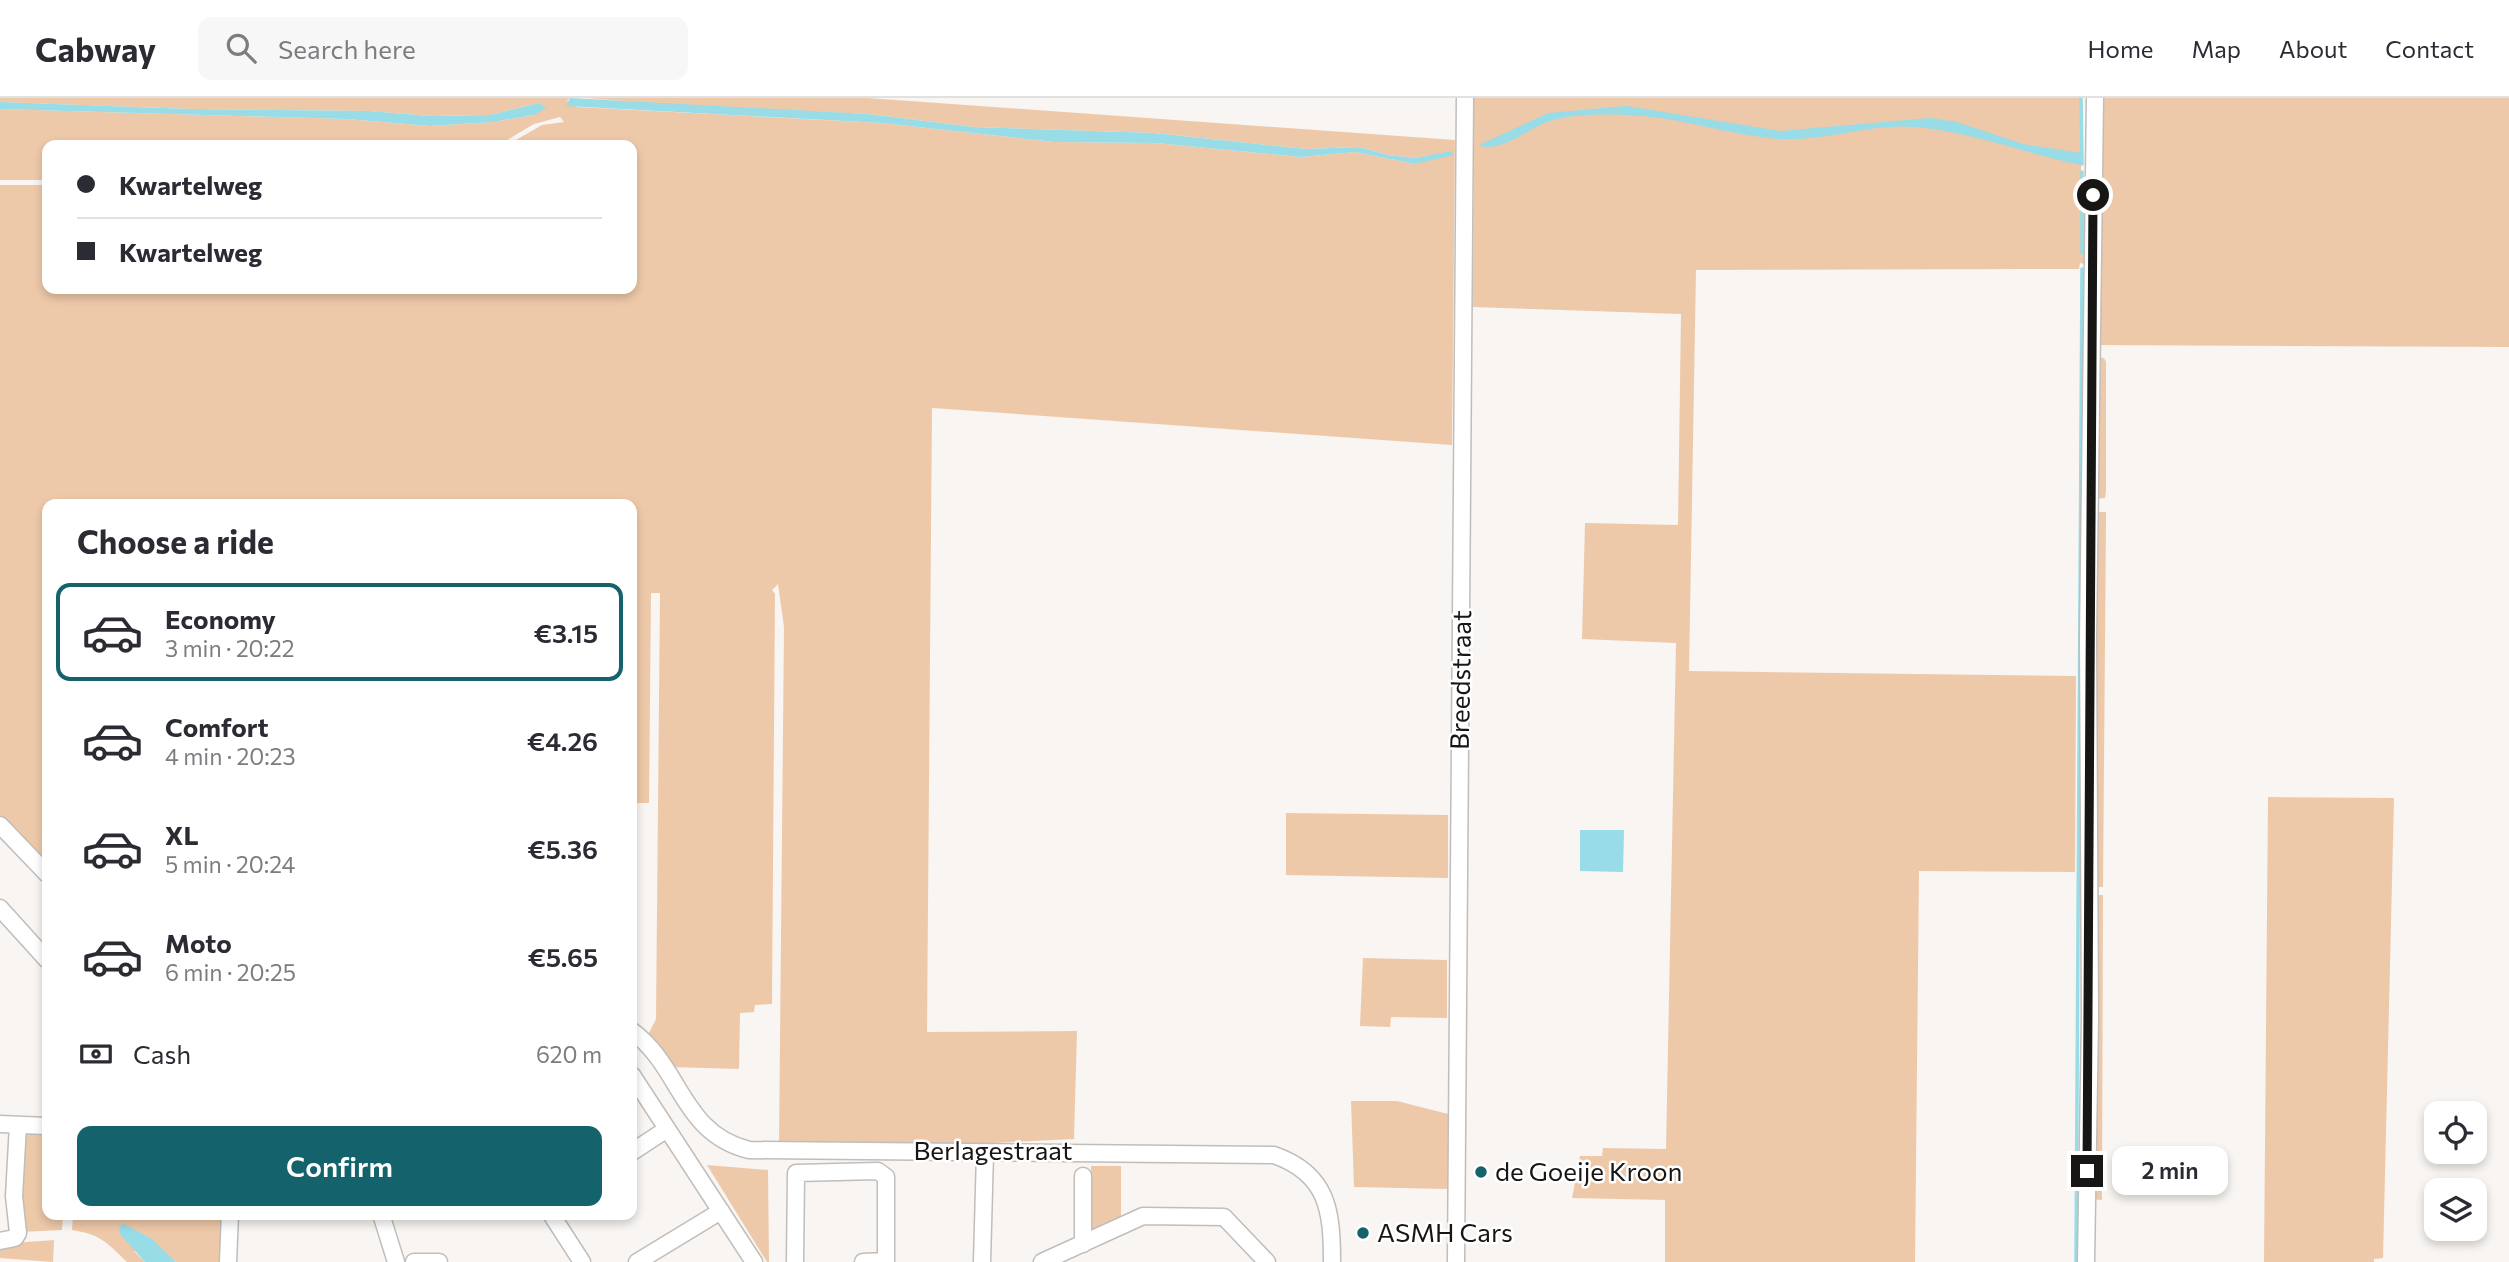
<!DOCTYPE html>
<html lang="en">
<head>
<meta charset="utf-8">
<style>
  :root { --surface:#fff; --page:#f7f7f7; --text:#2b2b33; --muted:#7c7c81; --line:#e1e1e2; --accent:#14626b }
  body { margin:0; font-family:Commissioner,sans-serif; background:var(--page); color:var(--text); height:100vh; display:flex; flex-direction:column; font-size:26px; white-space:nowrap }
  * { box-sizing:border-box; margin:0 }
  p { font-size:23px; color:var(--muted) }
  .icon { flex:none; width:38px; height:38px; fill:none; stroke:currentColor; stroke-width:2; stroke-linecap:round; stroke-linejoin:round }
  .map { position:relative; flex:1; overflow:hidden }
  .panel { position:absolute; left:42px; top:401px; width:595px; height:721px; display:flex; flex-direction:column; background:var(--surface); border-radius:14px; box-shadow:0 4px 10px #0003 }
  .panel>* { flex:none }
  .guide { position:absolute; left:42px; top:42px; width:595px; height:154px; border-radius:14px; box-shadow:0 4px 10px #0003; display:grid; align-content:center; height:154px; padding:0 35px; background:var(--surface) }
  .buttons { position:absolute; left:2424px; top:1003px; display:grid; gap:14px }
  .buttons a { display:grid; place-items:center; width:63px; height:63px; border-radius:14px; background:var(--surface); box-shadow:0 4px 10px #0003; font-size:35px }
  .end { position:absolute; width:32px; height:32px; margin:-16px; border:9px solid #171615; background:#fff; box-shadow:0 0 0 4px #fff }
  .from { border-radius:50% }
  .bubble { position:absolute; height:49px; border-radius:14px; background:var(--surface); box-shadow:0 4px 10px #0003; font-size:23px; font-weight:600; line-height:49px; text-align:center }
  .guide b { display:flex; align-items:center; gap:24px; height:66px; font-size:26px }
  .guide b+b { border-top:2px solid var(--line) }
  .guide i { width:18px; height:18px; background:var(--text) }
  ul { padding:0; list-style:none }
  li { display:flex; align-items:center; gap:21px; height:98px; margin:0 14px 10px; padding:0 21px; border:4px solid transparent; border-radius:14px }
  li div { flex:1 }
  li b { display:block; font-size:26px }
  li em { font-style:normal; font-weight:600 }
  li.active { border-color:var(--accent) }
  li>.icon { width:63px; height:63px; stroke-width:1.5 }
  h2 { padding:0 35px; font-size:32px; line-height:84px }
  .pay { display:flex; align-items:center; gap:18px; height:77px; padding:0 35px; font-size:26px }
  .pay p { margin-inline-start:auto }
  .primary-button { display:flex; gap:14px; margin-top:auto; padding:14px 35px }
  .primary-button a { flex:1; height:80px; border-radius:14px; background:var(--accent); color:#fff; font-size:28px; font-weight:600; line-height:80px; text-align:center }
  header { display:flex; align-items:center; gap:42px; box-sizing:border-box; height:98px; padding:0 35px; background:var(--surface); border-bottom:2px solid var(--line) }
  header strong { font-size:33px }
  nav { display:flex; gap:38px; margin-inline-start:auto; font-size:24px }
  .search { width:490px; height:63px; background:var(--page); display:flex; align-items:center; gap:18px; box-sizing:border-box; padding:0 24px; border-radius:14px; color:var(--muted); font-size:26px }
  .map>svg:first-child { display:block }
</style>
</head>
<body>
<header>
<strong>Cabway</strong>
<div class="search"><svg class="icon" aria-label="search" viewBox="0 0 24 24"><circle cx="10" cy="10" r="6"/><path d="M15 15l6 6"/></svg>Search here</div>
<nav><a>Home</a><a>Map</a><a>About</a><a>Contact</a></nav>
</header>
<div class="map">
<svg width="2509" height="1164" viewBox="0 0 2509 1164">
  <rect width="100%" height="100%" fill="#f8f5f2"/>
  <path fill="#eec9a9" d="M 0,0 L 570,0 L 567,3 L 577,9 L 882,25 L 1054,44 L 1156,45 L 1301,59 L 1355,54 L 1415,66 L 1451,54 L 1415,60 L 1388,57 L 1359,49 L 1306,51 L 1154,35 L 973,29 L 868,16 L 686,8 L 585,0 L 868,0 L 1455,42 L 1452,347 L 932,310 L 927,934 L 1077,933 L 1074,1041 L 926,1048 L 779,1046 L 784,529 L 778,486 L 772,492 L 775,496 L 772,906 L 755,907 L 754,914 L 740,915 L 739,971 L 670,969 L 648,937 L 656,921 L 660,495 L 651,495 L 649,705 L 632,705 L 632,406 L 47,406 L 47,771 L 0,722 L 0,87 L 47,87 L 47,191 L 632,191 L 632,47 L 507,47 L 542,27 L 564,24 L 560,19 L 534,26 L 499,47 L 47,47 L 47,82 L 0,82 L 0,11 L 347,21 L 430,28 L 493,24 L 534,17 L 539,5 L 490,17 L 431,18 L 368,13 L 191,11 L 0,4 Z
    M 1474,0 L 2081,0 L 2081,95 L 2096,97 L 2098,0 L 2509,0 L 2509,249 L 2096,247 L 2096,169 L 2080,165 L 2079,171 L 1696,172 L 1689,573 L 2076,578 L 2075,774 L 1919,773 L 1915,1164 L 1665,1164 L 1665,1102 L 1572,1100 L 1580,1058 L 1602,1058 L 1603,1050 L 1666,1051 L 1676,545 L 1582,541 L 1585,425 L 1678,427 L 1681,216 L 1473,209 Z
    M 2095,259 L 2104,260 L 2106,264 L 2106,393 L 2105,400 L 2094,401 Z
    M 2094,414 L 2106,414 L 2106,421 L 2103,789 L 2091,789 Z
    M 2268,699 L 2394,700 L 2383,1160 L 2374,1161 L 2374,1164 L 2264,1164 Z
    M 1286,715 L 1448,717 L 1448,780 L 1286,777 Z
    M 2091,797 L 2103,797 L 2102,1102 L 2088,1101 Z
    M 1363,860 L 1447,862 L 1447,920 L 1391,919 L 1390,929 L 1360,928 Z
    M 1351,1003 L 1397,1003 L 1448,1016 L 1448,1091 L 1354,1089 Z
    M 26,1033 L 47,1033 L 47,1116 L 63,1117 L 62,1132 L 21,1134 Z
    M 707,1067 L 768,1072 L 769,1164 L 767,1164 Z
    M 1091,1068 L 1121,1068 L 1121,1124 L 1092,1136 Z
    M 73,1117 L 224,1117 L 224,1164 L 176,1164 L 166,1155 L 134,1153 L 145,1164 L 127,1164 C 106,1144 102,1137 72,1132 Z
    M 54,1142 L 53,1164 L 0,1160 L 0,1146 Z"/>
  <path fill="#97dce6" d="M 570,0 L 868,16 L 973,29 L 1154,35 L 1306,51 L 1359,49 L 1388,57 L 1415,60 L 1451,53 L 1454,57 L 1415,66 L 1355,54 L 1301,59 L 1156,45 L 1054,44 L 882,25 L 566,8 Z
    M 0,4 L 191,11 L 368,13 L 431,18 L 490,17 L 539,5 L 546,10 L 534,17 L 493,24 L 430,28 L 347,21 L 0,11 Z
    M 1627,8 L 1780,33 L 1930,20 L 1957,24 L 2023,46 L 2081,55 L 2081,67 C 2027,56 1968,33 1915,29 C 1870,25 1824,44 1778,41 C 1728,37 1677,18 1626,17 C 1600,16 1566,16 1542,26 C 1527,33 1495,56 1479,47 L 1548,15 Z
    M 1580,732 L 1624,732 L 1623,774 L 1580,773 Z
    M 124,1126 L 152,1141 L 176,1164 L 145,1164 L 120,1136 L 119,1129 Z"/>
  <g fill="none" stroke-linecap="round" stroke-linejoin="round">
    <path stroke="#97dce6" stroke-width="3.5" d="M 2081,0 L 2082,66
      M 2082,74 L 2082,155
      M 2076,1164 L 2082,171"/>
    <defs>
      <path id="minor" d="M 0,727 L 47,776
        M 0,810 L 47,862
        M 632,933 C 682,970 681,1035 749,1052 L 1274,1057 C 1328,1076 1332,1113 1332,1164
        M 632,977 L 754,1164
        M 0,1026 L 47,1028
        M 632,1054 L 667,1031
        M 381,1116 L 396,1164
        M 551,1116 L 582,1164
        M 0,1143 L 15,1140 L 18,1135 L 14,1098 L 18,1027
        M 1083,1146 L 1083,1078
        M 228,1164 L 230,1116
        M 414,1164 L 439,1164
        M 637,1164 L 721,1113
        M 795,1164 L 796,1075 L 878,1073 L 886,1079 L 886,1164
        M 863,1164 L 886,1163
        M 982,1164 L 985,1055
        M 1042,1164 L 1143,1118 L 1224,1119 L 1267,1164
        M 1456,1164 L 1465,0
        M 2086,1164 L 2090,920 L 2088,540 L 2095,0"/>
    </defs>
    <use href="#minor" stroke="#c0bdba" stroke-width="19"/>
    <use href="#minor" stroke="#fff" stroke-width="16"/>
  </g>
  <g fill="none" stroke-linecap="round" stroke-linejoin="round">
    <path stroke="#171615" stroke-width="9" d="M 2087,1073 L 2093,97"/>
  </g>
  <g fill="#14626b" stroke="#fff" stroke-width="2.5">
    <circle cx="1481" cy="1074" r="7"/>
    <circle cx="1363" cy="1135" r="7"/>
  </g>
  <g text-anchor="middle" stroke-width="5" stroke-linejoin="round" paint-order="stroke">
    <g font-size="26" fill="#171615" stroke="#fff">
      <text transform="translate(1461 582) rotate(-89)" y="9">Breedstraat</text>
      <text x="993" y="1062">Berlagestraat</text>
    </g>
    <g font-size="26" fill="#171615" stroke="#fff" text-anchor="start">
      <text x="1495" y="1083">de Goeije Kroon</text>
      <text x="1377" y="1144">ASMH Cars</text>
    </g>
  </g>
</svg>
<div class="buttons">
<a><svg class="icon" aria-label="locate" viewBox="0 0 24 24"><circle cx="12" cy="12" r="6"/><path d="M12 2v4M12 18v4M2 12h4M18 12h4"/></svg></a>
<a><svg class="icon" aria-label="layers" viewBox="0 0 24 24"><path d="M12 4l9 5-9 5-9-5zM3 14l9 5 9-5"/></svg></a>
</div>
<i class="end from" style="left:2093px;top:97px"></i>
<i class="end" style="left:2087px;top:1073px"></i>
<div class="bubble" style="left:2112px;top:1048px;width:116px">2 min</div>
<div class="guide">
<b><i class="from"></i>Kwartelweg</b>
<b><i></i>Kwartelweg</b>
</div>
<section class="panel">
<h2>Choose a ride</h2>
<ul>
<li class="active"><svg class="icon" aria-label="car" viewBox="0 0 24 24"><path d="M5 17H2v-5l4-1 3-4h7l3 4 3 1v5h-3M9 17h6M6 11h13"/><circle cx="7" cy="17" r="2"/><circle cx="17" cy="17" r="2"/></svg><div><b>Economy</b><p>3 min · 20:22</p></div><em>€3.15</em></li>
<li><svg class="icon" aria-label="car" viewBox="0 0 24 24"><path d="M5 17H2v-5l4-1 3-4h7l3 4 3 1v5h-3M9 17h6M6 11h13"/><circle cx="7" cy="17" r="2"/><circle cx="17" cy="17" r="2"/></svg><div><b>Comfort</b><p>4 min · 20:23</p></div><em>€4.26</em></li>
<li><svg class="icon" aria-label="car" viewBox="0 0 24 24"><path d="M5 17H2v-5l4-1 3-4h7l3 4 3 1v5h-3M9 17h6M6 11h13"/><circle cx="7" cy="17" r="2"/><circle cx="17" cy="17" r="2"/></svg><div><b>XL</b><p>5 min · 20:24</p></div><em>€5.36</em></li>
<li><svg class="icon" aria-label="car" viewBox="0 0 24 24"><path d="M5 17H2v-5l4-1 3-4h7l3 4 3 1v5h-3M9 17h6M6 11h13"/><circle cx="7" cy="17" r="2"/><circle cx="17" cy="17" r="2"/></svg><div><b>Moto</b><p>6 min · 20:25</p></div><em>€5.65</em></li>
</ul>
<div class="pay"><svg class="icon" aria-label="cash" viewBox="0 0 24 24"><path d="M3 7h18v10H3z"/><circle cx="12" cy="12" r="2"/></svg>Cash<p>620 m</p></div>
<div class="primary-button"><a>Confirm</a></div>
</section>
</div>
</body>
</html>
